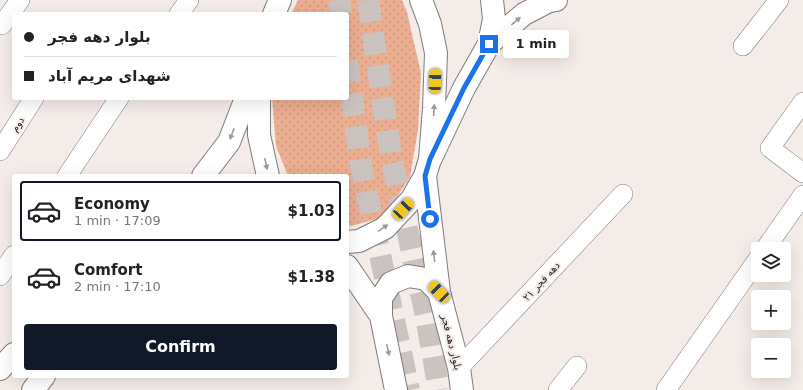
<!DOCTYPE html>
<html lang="en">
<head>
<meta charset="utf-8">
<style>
  :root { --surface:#fff; --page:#f2f2f2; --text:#222; --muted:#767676; --line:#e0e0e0; --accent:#111827 }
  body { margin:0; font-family:"DejaVu Sans",Vazirmatn,sans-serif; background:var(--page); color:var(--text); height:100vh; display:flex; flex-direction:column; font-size:15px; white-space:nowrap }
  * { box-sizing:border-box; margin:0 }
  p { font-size:13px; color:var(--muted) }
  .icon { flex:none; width:22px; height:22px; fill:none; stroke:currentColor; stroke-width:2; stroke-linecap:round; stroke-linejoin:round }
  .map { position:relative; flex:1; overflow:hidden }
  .panel { position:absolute; left:12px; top:174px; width:337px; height:204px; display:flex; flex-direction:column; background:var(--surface); border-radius:4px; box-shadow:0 4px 16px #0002 }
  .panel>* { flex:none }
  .hud { position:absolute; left:12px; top:12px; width:337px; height:88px; border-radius:4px; box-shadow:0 4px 16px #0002; display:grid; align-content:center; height:88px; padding:0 12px; background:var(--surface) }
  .controls { position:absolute; left:751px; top:242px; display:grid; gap:8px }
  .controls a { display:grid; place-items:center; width:40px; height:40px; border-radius:4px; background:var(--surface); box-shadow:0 4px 16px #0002; font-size:20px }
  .end { position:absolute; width:18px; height:18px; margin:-9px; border:5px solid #1a73e8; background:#fff; box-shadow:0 0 0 2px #fff }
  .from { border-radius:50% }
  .bubble { position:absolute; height:28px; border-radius:4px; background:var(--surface); box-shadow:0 4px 16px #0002; font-size:13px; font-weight:700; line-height:28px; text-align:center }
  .car { position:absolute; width:12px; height:24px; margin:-12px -6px; border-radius:5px; box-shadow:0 0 3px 1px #0007; background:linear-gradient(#f5c518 24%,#345 0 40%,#f5c518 0 76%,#345 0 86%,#f5c518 0) }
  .hud b { display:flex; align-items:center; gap:14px; height:38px; font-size:15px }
  .hud b+b { border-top:1px solid var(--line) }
  .hud i { width:10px; height:10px; background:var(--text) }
  ul { padding:7px 0 0; list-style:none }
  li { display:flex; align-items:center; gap:12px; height:60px; margin:0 8px 6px; padding:0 4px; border:2px solid transparent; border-radius:4px }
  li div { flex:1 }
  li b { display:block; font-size:15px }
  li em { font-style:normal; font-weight:700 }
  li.active { border-color:var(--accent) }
  li>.icon { width:36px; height:36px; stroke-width:1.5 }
  .action { display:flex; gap:8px; margin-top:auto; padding:8px 12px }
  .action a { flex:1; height:46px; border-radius:4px; background:var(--accent); color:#fff; font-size:16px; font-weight:700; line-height:46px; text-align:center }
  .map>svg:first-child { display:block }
</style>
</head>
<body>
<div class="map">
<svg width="803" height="390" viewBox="0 0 803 390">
  <defs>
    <pattern id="grass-dots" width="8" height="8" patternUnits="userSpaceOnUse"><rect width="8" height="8" fill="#ecae91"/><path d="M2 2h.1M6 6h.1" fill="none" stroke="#ca957d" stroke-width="1.8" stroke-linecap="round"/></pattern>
  </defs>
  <rect width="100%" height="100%" fill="#f4ece9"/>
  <path fill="url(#grass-dots)" d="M 298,0 L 402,0 L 407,12 L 421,73 L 418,130 L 410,177 L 384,217 L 347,227 L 347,176 L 288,176 L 276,146 L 272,98 L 347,98 L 347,14 L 291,14 Z"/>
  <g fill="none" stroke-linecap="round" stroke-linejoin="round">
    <path stroke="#cac3c0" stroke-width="22" stroke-dasharray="22 11" stroke-linecap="butt" d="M 339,0 L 341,14
      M 368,0 L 391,156 L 426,316 L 439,390
      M 347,61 L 361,166 L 409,390"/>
    <defs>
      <path id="minor" d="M 179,14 L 189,0
        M 2,25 L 20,0
        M 743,46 L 779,0
        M 803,102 L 770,148 L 803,173
        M 0,151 L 34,98
        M 67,176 L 119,98
        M 765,249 L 803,195
        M 0,276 L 14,255
        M 459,368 L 623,194
        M 558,390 L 577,366
        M 666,390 L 758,259"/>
      <path id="secondary" d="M 489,44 L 494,19 L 492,0
        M 431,158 L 464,88 L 489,44 L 524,14 L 549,1 L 556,0"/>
      <path id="primary" d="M 274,14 L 280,0
        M 259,98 L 259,135 L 268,176
        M 203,176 L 229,142 L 246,98
        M 425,176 L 439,292 L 459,368 L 462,390
        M 347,242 L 359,241 L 385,228 L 412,199 L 425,176 L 430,159 L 434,108 L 436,53 L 430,24 L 421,0
        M 347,266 L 381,316 L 396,390
        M 381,316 L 381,298 L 391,283 L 408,276 L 426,279 L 439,292
        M 0,369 L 14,354
        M 33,390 L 44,376"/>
    </defs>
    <use href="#minor" stroke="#807a77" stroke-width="20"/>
    <use href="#secondary" stroke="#807a77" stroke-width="24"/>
    <use href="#primary" stroke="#807a77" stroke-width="24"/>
    <use href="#minor" stroke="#fff" stroke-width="19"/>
    <use href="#secondary" stroke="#fff" stroke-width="22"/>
    <use href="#primary" stroke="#fff" stroke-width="22"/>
  </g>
  <defs><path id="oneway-solid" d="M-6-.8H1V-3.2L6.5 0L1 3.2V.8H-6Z"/></defs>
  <g fill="#9b9a99">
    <use href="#oneway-solid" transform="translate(516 21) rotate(-40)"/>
    <use href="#oneway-solid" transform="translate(434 110) rotate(-87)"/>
    <use href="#oneway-solid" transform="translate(232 134) rotate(111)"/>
    <use href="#oneway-solid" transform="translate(266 164) rotate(78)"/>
    <use href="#oneway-solid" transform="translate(383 228) rotate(-34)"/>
    <use href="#oneway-solid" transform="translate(434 256) rotate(-97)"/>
    <use href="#oneway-solid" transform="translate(388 350) rotate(78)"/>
  </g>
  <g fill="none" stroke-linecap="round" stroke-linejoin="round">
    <path stroke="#1a73e8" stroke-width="5" d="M 430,219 L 425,176 L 430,159 L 464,88 L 489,44"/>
  </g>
  <g text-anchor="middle" stroke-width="4" stroke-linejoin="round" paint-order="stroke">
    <g font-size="10" fill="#211e1d" stroke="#f4ece9">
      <text transform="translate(17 124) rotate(-57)" y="4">دوم</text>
      <text transform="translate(541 281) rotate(-47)" y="4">دهه فجر ۲۱</text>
      <text transform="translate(452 342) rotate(76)" y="4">بلوار دهه فجر</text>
    </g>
  </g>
</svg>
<div class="controls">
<a><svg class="icon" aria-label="layers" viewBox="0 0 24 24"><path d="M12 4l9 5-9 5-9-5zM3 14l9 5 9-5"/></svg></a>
<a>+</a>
<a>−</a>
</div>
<i class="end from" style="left:430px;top:219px"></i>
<i class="end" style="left:489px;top:44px"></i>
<div class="bubble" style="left:503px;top:30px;width:66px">1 min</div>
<i class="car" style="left:435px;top:81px;rotate:2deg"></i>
<i class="car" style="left:403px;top:209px;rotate:43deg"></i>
<i class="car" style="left:439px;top:292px;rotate:315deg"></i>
<div class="hud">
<b><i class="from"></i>بلوار دهه فجر</b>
<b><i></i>شهدای مریم آباد</b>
</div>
<section class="panel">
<ul>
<li class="active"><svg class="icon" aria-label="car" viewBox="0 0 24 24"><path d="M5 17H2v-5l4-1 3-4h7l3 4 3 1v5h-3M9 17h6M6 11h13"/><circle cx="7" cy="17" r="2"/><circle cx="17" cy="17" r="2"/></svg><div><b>Economy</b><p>1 min · 17:09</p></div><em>$1.03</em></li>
<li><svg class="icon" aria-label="car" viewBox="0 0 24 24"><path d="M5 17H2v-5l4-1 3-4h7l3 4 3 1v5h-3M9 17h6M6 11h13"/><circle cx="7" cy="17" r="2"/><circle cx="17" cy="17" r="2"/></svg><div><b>Comfort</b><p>2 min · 17:10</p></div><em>$1.38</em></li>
</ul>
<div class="action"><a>Confirm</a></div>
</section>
</div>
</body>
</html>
